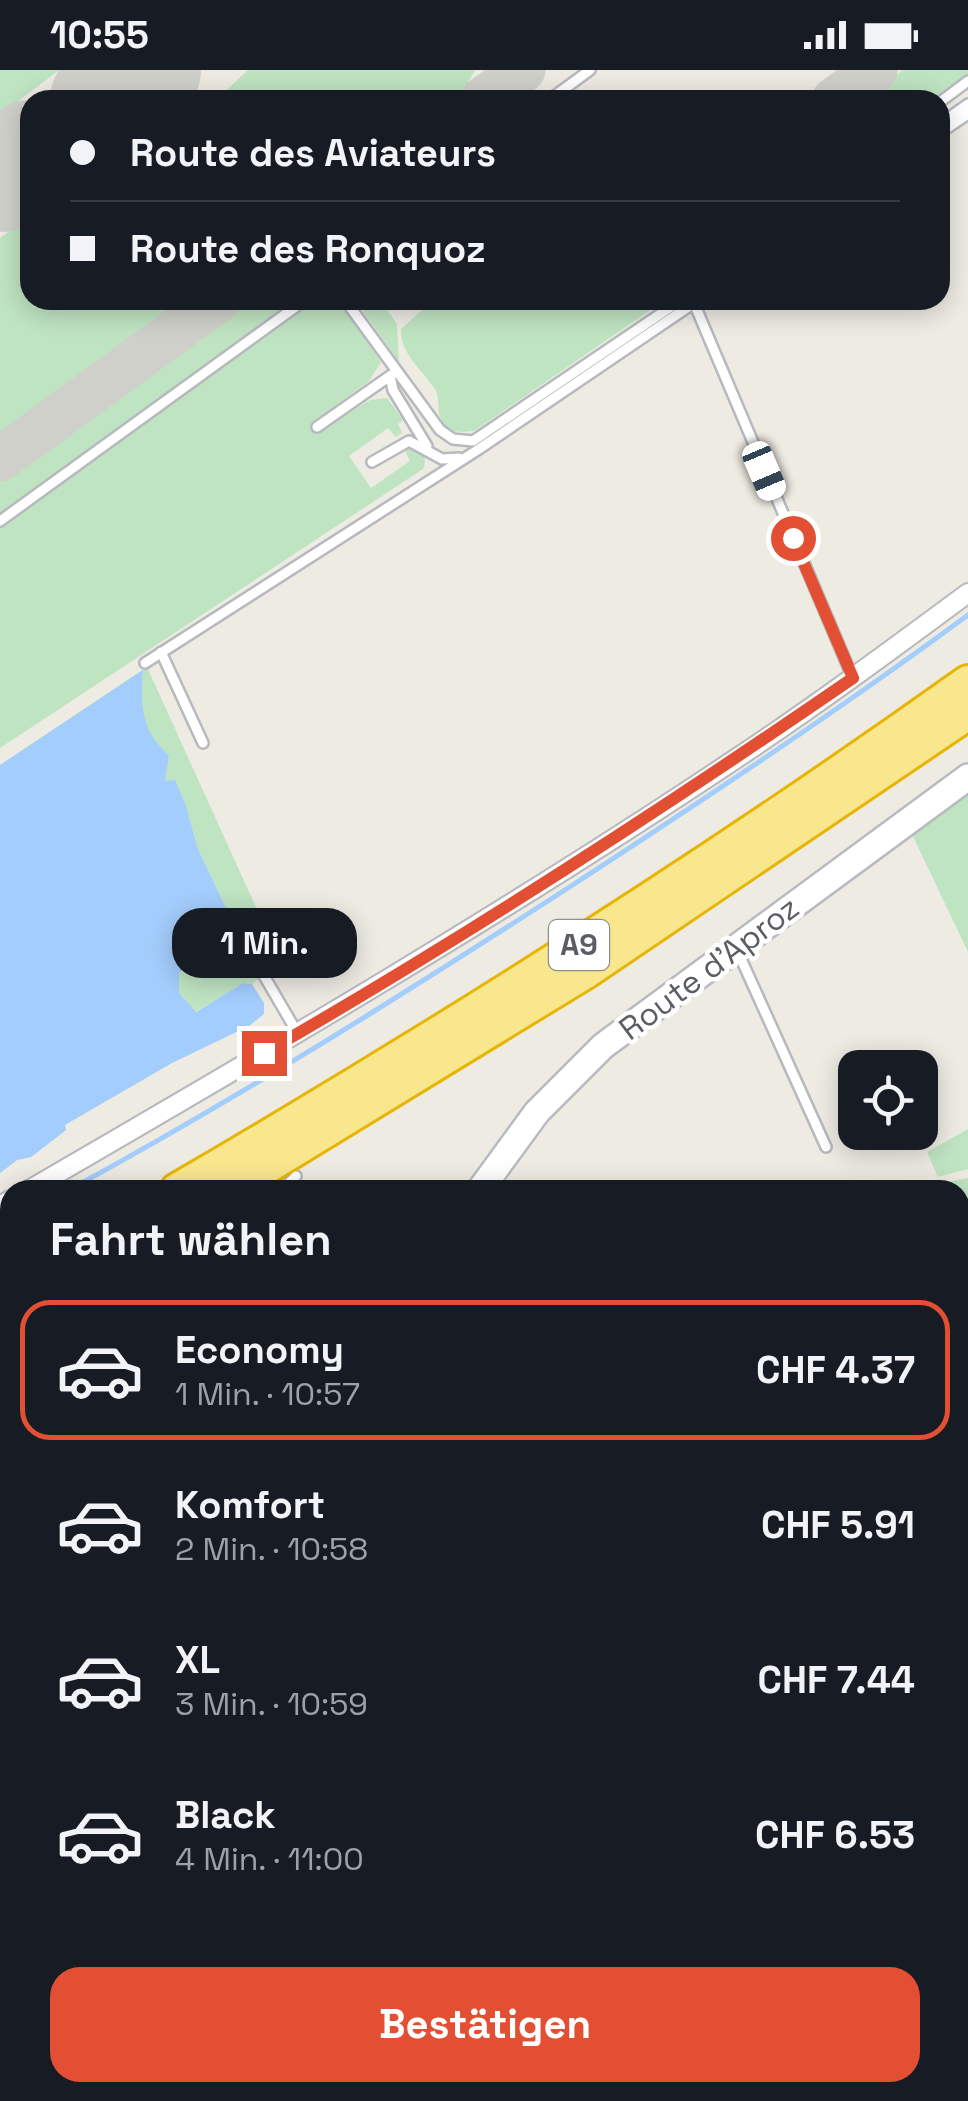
<!DOCTYPE html>
<html lang="de">
<head>
<meta charset="utf-8">
<style>
  :root { --surface:#171b24; --page:#20242c; --text:#f1f3f6; --muted:#9ea1a6; --line:#363941; --accent:#e34f32 }
  body { margin:0; font-family:"Space Grotesk",sans-serif; background:var(--page); color:var(--text); height:100vh; display:flex; flex-direction:column; font-size:38px; white-space:nowrap }
  * { box-sizing:border-box; margin:0 }
  p { font-size:32px; color:var(--muted) }
  .icon { flex:none; width:55px; height:55px; fill:none; stroke:currentColor; stroke-width:2; stroke-linecap:round; stroke-linejoin:round }
  .map { position:relative; flex:1; overflow:hidden }
  .details { position:absolute; left:0px; top:1110px; width:970px; height:922px; display:flex; flex-direction:column; background:var(--surface); border-radius:30px 30px 0 0; box-shadow:0 5px 25px #0003 }
  .details>* { flex:none }
  .banner { position:absolute; left:20px; top:20px; width:930px; height:220px; border-radius:30px; box-shadow:0 5px 25px #0003; display:grid; align-content:center; height:220px; padding:0 50px; background:var(--surface) }
  .controls { position:absolute; left:838px; top:980px; display:grid; gap:20px }
  .controls a { display:grid; place-items:center; width:100px; height:100px; border-radius:20px; background:var(--surface); box-shadow:0 5px 25px #0003; font-size:50px }
  .end { position:absolute; width:45px; height:45px; margin:-22px; border:12px solid #e34f32; background:#fff; box-shadow:0 0 0 5px #fff }
  .from { border-radius:50% }
  .bubble { position:absolute; height:70px; border-radius:30px; background:var(--surface); box-shadow:0 5px 25px #0003; font-size:32px; font-weight:600; line-height:70px; text-align:center }
  .car { position:absolute; width:30px; height:60px; margin:-30px -15px; border-radius:12px; box-shadow:0 0 8px 2px #0007; background:linear-gradient(#fff 24%,#345 0 40%,#fff 0 76%,#345 0 86%,#fff 0) }
  .banner b { display:flex; align-items:center; gap:35px; height:95px; font-size:38px }
  .banner b+b { border-top:2px solid var(--line) }
  .banner i { width:25px; height:25px; background:var(--text) }
  ul { padding:0; list-style:none }
  li { display:flex; align-items:center; gap:30px; height:140px; margin:0 20px 15px; padding:0 30px; border:5px solid transparent; border-radius:30px }
  li div { flex:1 }
  li b { display:block; font-size:38px }
  li em { font-style:normal; font-weight:600 }
  li.on { border-color:var(--accent) }
  li>.icon { width:90px; height:90px; stroke-width:1.5 }
  h2 { padding:0 50px; font-size:45px; line-height:120px }
  .cta { display:flex; gap:20px; margin-top:auto; padding:20px 50px }
  .cta a { flex:1; height:115px; border-radius:30px; background:var(--accent); color:#fff; font-size:40px; font-weight:600; line-height:115px; text-align:center }
  .status { display:flex; justify-content:space-between; align-items:center; height:70px; padding:0 50px; background:var(--surface); direction:ltr }
  .status svg { height:28px; fill:currentColor }
  .map>svg:first-child { display:block }
</style>
</head>
<body>
<div class="status"><b>10:55</b><svg viewBox="0 0 49 12"><path d="M0 12V9h3v3zM5 12V6h3v6zM10 12V3h3v9zM15 12V0h3v12zM26 1h20v11H26zM47 4h2v5h-2z"/></svg></div>
<div class="map">
<svg width="968" height="2031" viewBox="0 0 968 2031">
  <rect width="100%" height="100%" fill="#edebe2"/>
  <path fill="#bfe4c2" d="M 0,0 L 59,0 L 0,45 Z
    M 248,0 L 475,0 L 458,30 L 216,30 Z
    M 903,0 L 968,0 L 968,4 L 932,30 L 862,30 Z
    M 30,146 L 30,230 L 185,230 L 0,365 L 0,168 Z
    M 250,230 L 296,230 L 0,444 L 0,412 Z
    M 315,230 L 340,233 L 381,292 L 369,311 L 311,353 L 318,362 L 370,330 L 387,328 L 403,350 L 398,354 L 402,363 L 396,367 L 388,358 L 349,386 L 371,418 L 410,391 L 406,383 L 407,378 C 421,376 429,386 423,399 L 0,678 L 0,458 Z
    M 355,230 L 380,230 L 397,254 L 399,292 Z
    M 433,230 L 665,230 L 474,361 C 463,362 453,364 445,355 C 434,343 442,330 435,319 C 422,299 400,284 401,259 Z
    M 147,597 L 280,890 L 252,914 L 243,913 L 195,942 L 179,923 L 179,903 L 222,867 L 227,840 L 198,779 L 186,736 L 164,711 L 169,685 L 156,674 L 60,1048 L 66,1060 L 31,1087 L 17,1090 L 0,1103 L 0,695 Z
    M 968,718 L 968,882 L 910,760 Z
    M 968,1059 L 968,1099 L 938,1107 L 927,1082 Z
    M 968,1108 L 968,1579 L 960,1570 L 960,1120 L 908,1120 Z
    M 0,1409 L 10,1409 L 10,1574 L 0,1579 Z
    M 10,1594 L 10,2022 L 205,2023 L 184,2031 L 0,2031 L 0,1600 Z"/>
  <path fill="#a3cdfc" d="M 143,600 C 140,635 141,661 169,685 L 165,711 L 175,710 L 186,736 L 198,779 L 227,840 L 222,867 L 179,903 L 179,923 L 196,942 L 243,913 L 252,914 L 264,933 L 264,944 L 249,956 L 172,993 L 65,1055 L 66,1060 L 31,1087 L 17,1090 L 0,1103 L 0,695 Z
    M 968,1794 L 968,1923 L 960,1926 L 960,1797 Z
    M 392,2022 L 714,2022 L 714,2023 L 693,2031 L 371,2031 Z"/>
  <g fill="none" stroke-linecap="round" stroke-linejoin="round">
    <path stroke="#a3cdfc" stroke-width="5" d="M 69,1120 C 240,1027 404,924 568,818 C 703,730 838,641 968,545
      M 0,1158 L 10,1152
      M 2,1584 L 10,1579"/>
    <path stroke="#d0d0cb" stroke-width="45" d="M 482,30 L 523,0
      M 834,30 L 875,0
      M 0,389 L 218,230"/>
    <path stroke="#d0d0cb" stroke-width="110" d="M 105,30 L 146,0
      M 0,107 L 30,85"/>
    <defs>
      <path id="lane" d="M 549,30 L 590,0
        M 940,32 L 968,11
        M 940,54 L 968,34
        M 940,63 L 968,44
        M 345,230 L 440,360 L 453,369 L 473,371 L 681,230
        M 390,306 L 393,320 L 427,376
        M 317,357 L 397,301
        M 372,392 L 409,371 L 442,389 L 459,388
        M 0,451 L 305,230
        M 161,582 L 203,673
        M 145,593 L 479,379 L 694,233 L 852,606
        M 737,880 L 826,1077
        M 263,904 L 298,964
        M 282,1120 L 296,1106
        M 0,1313 L 10,1308
        M 0,1330 L 10,1333
        M 963,1568 L 968,1558
        M 0,1670 L 10,1666
        M 0,1683 L 10,1706
        M 0,1726 L 10,1722
        M 0,1783 L 10,1779
        M 0,1836 L 10,1832
        M 0,1891 L 10,1887
        M 0,1949 L 10,1945
        M 0,2002 L 10,1998
        M 75,2031 L 95,2022"/>
      <path id="street" d="M 29,1120 C 267,982 505,843 734,690 C 814,637 891,580 968,523
        M 0,1136 L 10,1130
        M 960,1723 L 968,1718
        M 960,2000 L 968,1997
        M 200,2031 L 221,2022
        M 881,2031 L 902,2022"/>
      <path id="secondary" d="M 480,1120 L 537,1042 L 603,976 L 968,707
        M 0,1399 L 10,1398"/>
      <path id="highway" d="M 177,1120 C 448,962 713,794 968,612
        M 229,1120 L 587,901 L 968,643
        M 0,1220 L 10,1214
        M 0,1250 L 10,1244"/>
    </defs>
    <use href="#lane" stroke="#b7b9be" stroke-width="14"/>
    <use href="#street" stroke="#b7b9be" stroke-width="22"/>
    <use href="#secondary" stroke="#b8bac0" stroke-width="30"/>
    <use href="#highway" stroke="#e7b508" stroke-width="38"/>
    <use href="#lane" stroke="#fff" stroke-width="9"/>
    <use href="#street" stroke="#fff" stroke-width="18"/>
    <use href="#secondary" stroke="#fff" stroke-width="25"/>
    <use href="#highway" stroke="#f9e78d" stroke-width="32"/>
  </g>
  <g fill="none" stroke-linecap="round" stroke-linejoin="round">
    <path stroke="#e34f32" stroke-width="12" d="M 264,983 C 466,867 661,740 853,608 L 793,468"/>
  </g>
  <g text-anchor="middle" stroke-width="9" stroke-linejoin="round" paint-order="stroke">
    <rect fill="#fff" stroke="#8c8e91" stroke-width="2.5" x="549" y="850" width="60" height="50" rx="8"/>
    <g font-size="30" font-weight="bold" fill="#5a5d62">
      <text x="579" y="885">A9</text>
    </g>
    <g font-size="32" fill="#5a5d62" stroke="#fff">
      <text transform="translate(709 898) rotate(-37)" y="11">Route d'Aproz</text>
    </g>
  </g>
</svg>
<div class="controls">
<a><svg class="icon" aria-label="locate" viewBox="0 0 24 24"><circle cx="12" cy="12" r="6"/><path d="M12 2v4M12 18v4M2 12h4M18 12h4"/></svg></a>
</div>
<i class="end from" style="left:793px;top:468px"></i>
<i class="end" style="left:264px;top:983px"></i>
<div class="bubble" style="left:172px;top:838px;width:185px">1 Min.</div>
<i class="car" style="left:764px;top:401px;rotate:157deg"></i>
<div class="banner">
<b><i class="from"></i>Route des Aviateurs</b>
<b><i></i>Route des Ronquoz</b>
</div>
<section class="details">
<h2>Fahrt wählen</h2>
<ul>
<li class="on"><svg class="icon" aria-label="car" viewBox="0 0 24 24"><path d="M5 17H2v-5l4-1 3-4h7l3 4 3 1v5h-3M9 17h6M6 11h13"/><circle cx="7" cy="17" r="2"/><circle cx="17" cy="17" r="2"/></svg><div><b>Economy</b><p>1 Min. · 10:57</p></div><em>CHF 4.37</em></li>
<li><svg class="icon" aria-label="car" viewBox="0 0 24 24"><path d="M5 17H2v-5l4-1 3-4h7l3 4 3 1v5h-3M9 17h6M6 11h13"/><circle cx="7" cy="17" r="2"/><circle cx="17" cy="17" r="2"/></svg><div><b>Komfort</b><p>2 Min. · 10:58</p></div><em>CHF 5.91</em></li>
<li><svg class="icon" aria-label="car" viewBox="0 0 24 24"><path d="M5 17H2v-5l4-1 3-4h7l3 4 3 1v5h-3M9 17h6M6 11h13"/><circle cx="7" cy="17" r="2"/><circle cx="17" cy="17" r="2"/></svg><div><b>XL</b><p>3 Min. · 10:59</p></div><em>CHF 7.44</em></li>
<li><svg class="icon" aria-label="car" viewBox="0 0 24 24"><path d="M5 17H2v-5l4-1 3-4h7l3 4 3 1v5h-3M9 17h6M6 11h13"/><circle cx="7" cy="17" r="2"/><circle cx="17" cy="17" r="2"/></svg><div><b>Black</b><p>4 Min. · 11:00</p></div><em>CHF 6.53</em></li>
</ul>
<div class="cta"><a>Bestätigen</a></div>
</section>
</div>
</body>
</html>
